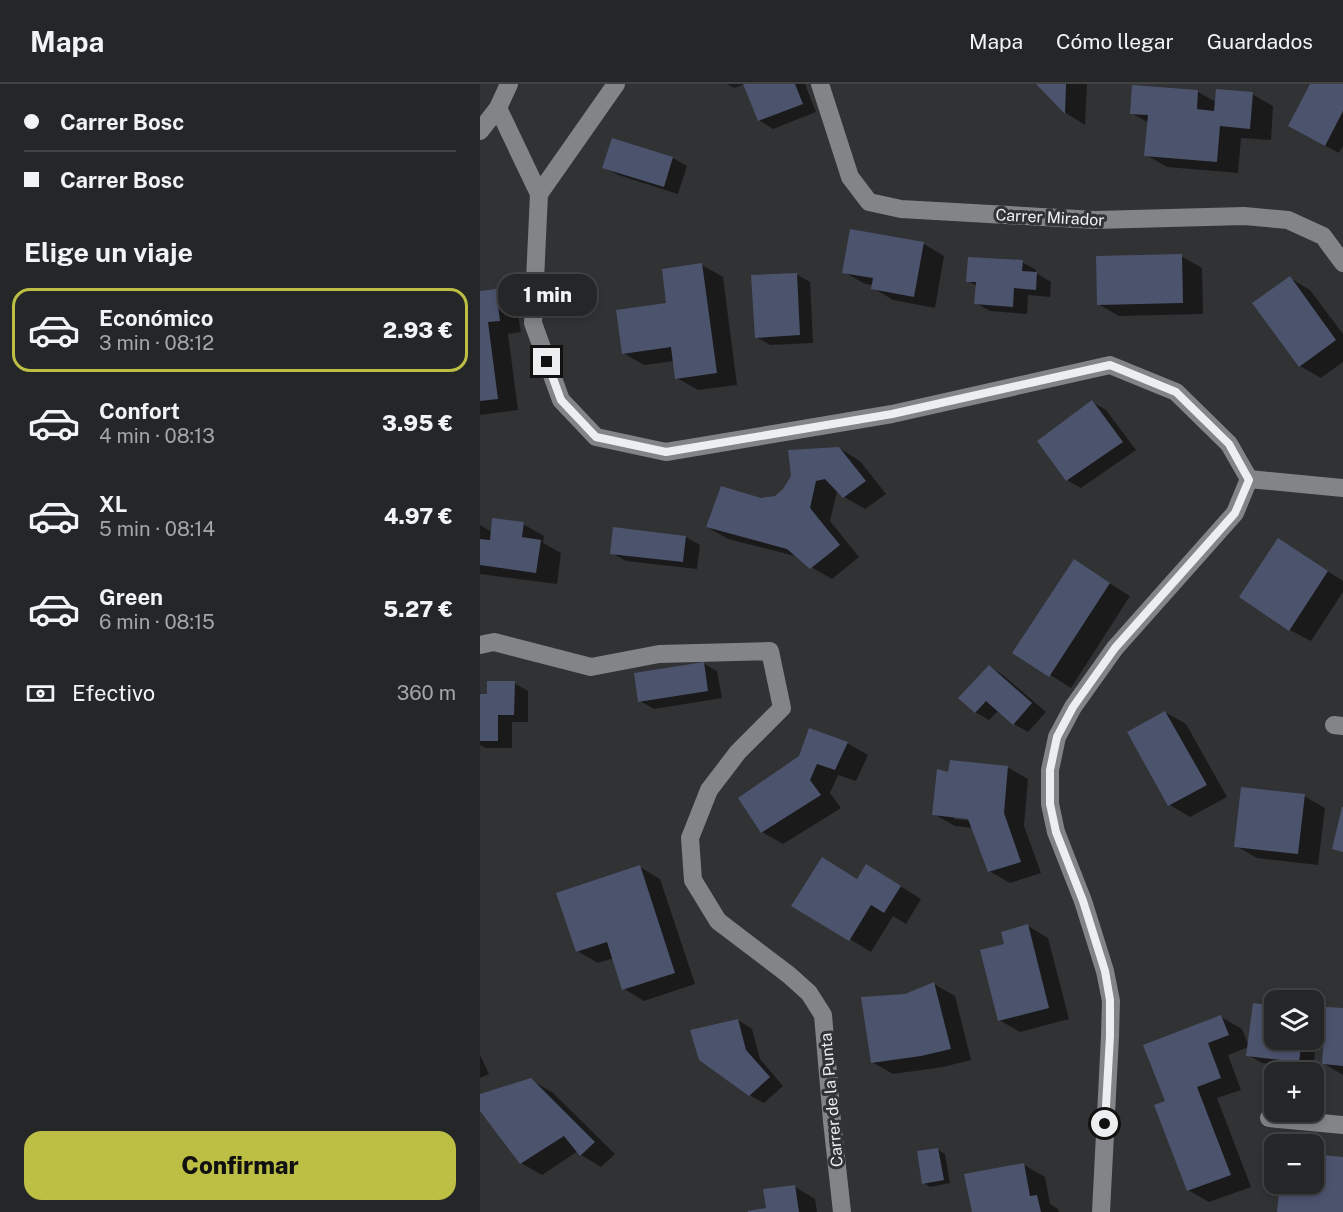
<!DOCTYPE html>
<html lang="es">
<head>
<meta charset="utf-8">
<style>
  :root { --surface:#252627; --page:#2d2e2f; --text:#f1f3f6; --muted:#a3a5a7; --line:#424344; --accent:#bcbf44 }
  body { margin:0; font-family:"Public Sans",sans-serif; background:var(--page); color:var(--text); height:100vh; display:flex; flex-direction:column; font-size:22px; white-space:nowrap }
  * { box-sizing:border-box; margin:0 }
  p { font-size:20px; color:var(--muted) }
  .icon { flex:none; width:33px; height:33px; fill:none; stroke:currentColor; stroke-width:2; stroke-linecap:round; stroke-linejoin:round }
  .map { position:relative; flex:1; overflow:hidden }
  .panel { display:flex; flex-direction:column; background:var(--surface); width:480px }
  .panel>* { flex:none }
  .top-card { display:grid; align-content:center; height:132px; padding:0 24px; background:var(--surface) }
  .fabs { position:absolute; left:784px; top:906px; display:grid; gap:12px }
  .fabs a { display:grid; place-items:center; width:60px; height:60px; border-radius:12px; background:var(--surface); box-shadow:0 3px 9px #0003,0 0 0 2px var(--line); font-size:30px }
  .end { position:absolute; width:27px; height:27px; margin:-14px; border:8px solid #edeeef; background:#111; box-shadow:0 0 0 3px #111 }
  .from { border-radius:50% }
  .bubble { position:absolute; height:42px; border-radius:18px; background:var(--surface); box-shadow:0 3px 9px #0003,0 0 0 2px var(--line); font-size:20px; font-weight:800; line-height:42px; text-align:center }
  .top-card b { display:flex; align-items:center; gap:21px; height:57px; font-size:22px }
  .top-card b+b { border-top:2px solid var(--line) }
  .top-card i { width:15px; height:15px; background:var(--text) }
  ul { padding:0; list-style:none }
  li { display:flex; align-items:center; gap:18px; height:84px; margin:0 12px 9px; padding:0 12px; border:3px solid transparent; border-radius:18px }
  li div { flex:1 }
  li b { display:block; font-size:22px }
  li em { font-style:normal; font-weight:800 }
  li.on { border-color:var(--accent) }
  li>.icon { width:54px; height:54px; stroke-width:1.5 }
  h2 { padding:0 24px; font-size:27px; line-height:72px }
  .pay { display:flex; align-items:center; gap:15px; height:66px; padding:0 24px; font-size:22px }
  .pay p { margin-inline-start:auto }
  .primary-button { display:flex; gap:12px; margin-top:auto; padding:12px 24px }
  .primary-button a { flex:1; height:69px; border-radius:18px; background:var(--accent); color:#111; font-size:24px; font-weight:800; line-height:69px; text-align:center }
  header { display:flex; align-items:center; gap:36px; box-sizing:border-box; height:84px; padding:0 30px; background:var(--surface); border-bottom:2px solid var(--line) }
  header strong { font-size:28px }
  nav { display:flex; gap:33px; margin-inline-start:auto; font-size:21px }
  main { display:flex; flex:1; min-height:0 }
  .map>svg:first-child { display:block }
</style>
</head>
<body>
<header>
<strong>Mapa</strong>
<nav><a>Mapa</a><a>Cómo llegar</a><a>Guardados</a></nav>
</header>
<main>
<section class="panel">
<div class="top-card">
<b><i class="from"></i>Carrer Bosc</b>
<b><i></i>Carrer Bosc</b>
</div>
<h2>Elige un viaje</h2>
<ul>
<li class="on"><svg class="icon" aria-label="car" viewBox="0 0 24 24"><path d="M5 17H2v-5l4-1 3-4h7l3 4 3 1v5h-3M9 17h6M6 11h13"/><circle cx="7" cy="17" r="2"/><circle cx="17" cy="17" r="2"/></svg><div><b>Económico</b><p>3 min · 08:12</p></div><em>2.93 €</em></li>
<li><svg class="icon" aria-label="car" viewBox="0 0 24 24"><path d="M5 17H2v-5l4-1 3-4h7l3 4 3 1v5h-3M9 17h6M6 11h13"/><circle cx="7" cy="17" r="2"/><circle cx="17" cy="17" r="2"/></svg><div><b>Confort</b><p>4 min · 08:13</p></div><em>3.95 €</em></li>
<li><svg class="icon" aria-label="car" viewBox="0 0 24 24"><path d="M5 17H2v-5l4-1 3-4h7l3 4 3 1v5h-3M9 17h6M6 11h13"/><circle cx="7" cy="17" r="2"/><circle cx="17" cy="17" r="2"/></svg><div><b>XL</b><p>5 min · 08:14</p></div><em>4.97 €</em></li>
<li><svg class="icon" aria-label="car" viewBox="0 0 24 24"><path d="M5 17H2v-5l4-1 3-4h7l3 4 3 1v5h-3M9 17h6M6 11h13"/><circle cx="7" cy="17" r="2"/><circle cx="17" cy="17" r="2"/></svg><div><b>Green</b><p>6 min · 08:15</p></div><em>5.27 €</em></li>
</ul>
<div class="pay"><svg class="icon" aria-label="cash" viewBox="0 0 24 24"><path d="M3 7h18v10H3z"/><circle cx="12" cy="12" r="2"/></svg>Efectivo<p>360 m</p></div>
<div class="primary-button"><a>Confirmar</a></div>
</section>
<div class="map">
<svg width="863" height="1128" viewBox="0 0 863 1128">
  <rect width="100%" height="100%" fill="#313234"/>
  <path fill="#0007" fill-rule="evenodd" d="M 247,0 L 325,0 L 336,28 L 293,45 L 279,36 L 265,0 L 254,4 Z
    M 558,0 L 607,0 L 605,41 L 586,29 Z
    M 832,0 L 863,0 L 863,62 L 859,69 L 823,50 Z
    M 654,2 L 718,8 L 736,18 L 772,10 L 793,22 L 791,56 L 761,54 L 758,89 L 687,83 L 666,71 L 669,39 L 651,29 Z
    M 133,56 L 193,74 L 207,82 L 198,110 L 138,91 L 124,83 Z
    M 444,160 L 464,172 L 455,224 L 413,216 L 393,204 L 393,201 L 385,200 L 364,188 Z
    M 701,172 L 722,184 L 723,230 L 639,232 L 618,220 Z
    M 542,178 L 556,186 L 556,189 L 571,198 L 570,213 L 548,211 L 547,230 L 510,227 L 496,219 L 497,202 L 488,197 Z
    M 222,181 L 243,193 L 257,301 L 218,306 L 197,294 L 194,277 L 164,281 L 143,269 L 188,221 Z
    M 316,190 L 330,198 L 333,259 L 290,261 L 276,253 Z
    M 810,194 L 830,206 L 863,250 L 863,278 L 841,294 L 820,282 Z
    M 16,206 L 36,218 L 41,248 L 28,250 L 38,326 L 0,331 L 0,208 Z
    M 612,318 L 626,326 L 656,366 L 601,404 L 587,396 Z
    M 359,364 L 380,377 L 406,410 L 385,425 L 364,413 L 359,408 L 357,408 L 350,437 L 379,473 L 352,495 L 331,483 L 319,473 L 248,455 L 227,443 L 281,415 L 296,413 Z
    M 43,440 L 64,452 L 63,459 L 81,469 L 77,500 L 0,490 L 0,441 L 12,448 Z
    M 206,453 L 220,461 L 217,485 L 146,477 L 132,469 Z
    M 799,456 L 863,497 L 863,508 L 831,557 L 810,546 Z
    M 594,477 L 650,512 L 591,604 L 534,568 Z
    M 223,579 L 237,587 L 242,614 L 174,625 L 160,617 Z
    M 509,582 L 523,591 L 566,628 L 548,648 L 534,640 L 519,626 L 509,636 L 495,628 Z
    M 34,599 L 48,607 L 48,638 L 32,638 L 32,664 L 6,664 L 0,661 L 0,609 L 3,611 L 8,611 Z
    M 685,628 L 706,640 L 747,713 L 710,733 L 690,721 Z
    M 367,659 L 388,671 L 376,697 L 358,691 L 350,709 L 361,724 L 303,760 L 282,748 L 260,715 Z
    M 527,683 L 548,695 L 544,742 L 561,789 L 530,799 L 509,787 L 493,744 L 475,742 L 454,730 L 470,690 ZM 474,732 L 496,734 L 495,737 L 474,735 Z
    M 824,712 L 845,724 L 838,781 L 777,774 L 756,762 Z
    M 160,783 L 180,795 L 215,900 L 164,917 L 144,905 L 134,874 L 118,879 L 97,867 Z
    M 407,794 L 441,815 L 426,840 L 413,832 L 391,868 L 314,821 L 378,796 Z
    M 548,842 L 568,854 L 589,935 L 540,948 L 519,936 L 526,861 Z
    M 454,900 L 475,912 L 491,976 L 463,983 L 413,990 L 392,978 L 426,912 Z
    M 795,923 L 795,956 L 834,956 L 834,932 L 839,935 L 833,985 L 782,979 L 768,971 Z
    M 863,926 L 863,991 L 843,979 Z
    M 741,933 L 762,945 L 769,963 L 748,971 L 761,1006 L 737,1014 L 771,1103 L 729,1118 L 708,1106 L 687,1018 Z
    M 258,936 L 272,945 L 280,975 L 303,1002 L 284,1019 L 269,1011 Z
    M 0,971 L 9,990 L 0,994 Z
    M 51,996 L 72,1008 L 135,1070 L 121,1083 L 101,1071 L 98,1067 L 62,1091 L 41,1079 L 0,1025 L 0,1011 Z
    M 458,1066 L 465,1070 L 470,1099 L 450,1103 L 444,1099 Z
    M 544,1081 L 565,1093 L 570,1120 L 578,1125 L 579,1128 L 493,1128 Z
    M 315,1103 L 335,1115 L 337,1128 L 270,1128 L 287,1125 Z"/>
  <path fill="#4c536d" d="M 263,0 L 315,0 L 323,20 L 278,37 Z
    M 556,0 L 586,0 L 585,30 Z
    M 830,0 L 863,0 L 863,27 L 845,62 L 808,42 Z
    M 652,1 L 718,6 L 717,25 L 734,27 L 736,5 L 773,8 L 770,45 L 740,42 L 737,78 L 664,72 L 668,31 L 650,30 Z
    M 132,54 L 193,73 L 184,103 L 122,84 Z
    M 370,145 L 444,158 L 434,213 L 391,205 L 393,194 L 362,189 Z
    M 702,170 L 703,219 L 617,221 L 616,172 Z
    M 488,173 L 543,176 L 542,187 L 557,188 L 556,206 L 534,204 L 533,223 L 494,220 L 496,198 L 486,198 Z
    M 222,179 L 237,289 L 195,295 L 191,263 L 142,270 L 136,226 L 186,219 L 182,185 Z
    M 317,189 L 320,251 L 275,254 L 271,191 Z
    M 810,192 L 856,256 L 819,283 L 772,219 Z
    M 16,205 L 20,237 L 8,238 L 18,315 L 0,317 L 0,207 Z
    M 612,316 L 643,358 L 586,397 L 557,357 Z
    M 359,363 L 386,397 L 363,414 L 345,395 L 336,397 L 330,424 L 360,461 L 330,485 L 307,465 L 226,443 L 241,402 L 281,414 L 295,412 L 303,405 L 311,392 L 308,366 Z
    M 12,434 L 44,438 L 42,453 L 61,456 L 56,489 L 0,481 L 0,455 L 10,456 Z
    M 133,443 L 206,452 L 203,478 L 130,470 Z
    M 798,454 L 848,487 L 809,547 L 759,513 Z
    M 594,475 L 630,499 L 569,593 L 532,569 Z
    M 224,578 L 228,607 L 158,618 L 154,589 Z
    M 509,581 L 552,619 L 533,641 L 506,617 L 495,629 L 478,614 Z
    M 7,597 L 35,597 L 34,631 L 18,631 L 18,657 L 0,657 L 0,610 L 7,610 Z
    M 685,627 L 727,701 L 688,722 L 647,648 Z
    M 329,644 L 368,658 L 355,686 L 337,680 L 330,696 L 341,711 L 281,749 L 258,714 L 319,672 Z
    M 470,676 L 528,682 L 524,729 L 541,778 L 508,788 L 488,735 L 452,731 L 457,685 L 468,688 Z
    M 761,703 L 825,710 L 818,770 L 754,763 Z
    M 862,723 L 863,723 L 863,768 L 852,765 Z
    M 342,773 L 377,795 L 386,780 L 421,802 L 404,829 L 391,821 L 369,857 L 311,822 Z
    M 160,781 L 195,889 L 142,906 L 127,858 L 96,868 L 76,809 Z
    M 548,840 L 569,924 L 518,937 L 500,866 L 524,860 L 521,848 Z
    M 454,898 L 471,965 L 441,972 L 391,979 L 381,913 L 425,910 Z
    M 773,919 L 795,922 L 795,956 L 822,956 L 819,978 L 766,972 Z
    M 846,923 L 863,924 L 863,982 L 842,980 Z
    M 741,931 L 749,951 L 728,959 L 741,994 L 717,1003 L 751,1091 L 707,1107 L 674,1021 L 685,1017 L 663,961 Z
    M 258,935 L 266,966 L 290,993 L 269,1012 L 219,976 L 210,946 Z
    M 51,994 L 115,1058 L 100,1072 L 84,1052 L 40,1080 L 0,1027 L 0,1010 Z
    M 458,1064 L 464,1096 L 442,1100 L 437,1067 Z
    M 834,1070 L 863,1073 L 863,1128 L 797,1128 L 800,1100 L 834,1100 Z
    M 544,1079 L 550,1112 L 557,1111 L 561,1128 L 492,1128 L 484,1090 Z
    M 315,1101 L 319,1128 L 268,1128 L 268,1127 L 286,1124 L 283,1105 Z"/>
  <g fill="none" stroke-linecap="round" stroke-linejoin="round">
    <path stroke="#838487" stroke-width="18" d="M 29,0 L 18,24 L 59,110 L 136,0
      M 340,0 L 370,93 L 389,118 L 421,125 L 615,136 L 764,132 L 808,136 L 843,152 L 863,179
      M 0,47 L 18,24
      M 59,110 L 53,239 L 81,316 L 116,353 L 186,368 L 412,330 L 630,281 L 696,308 L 749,360 L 769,395 L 755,429 L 635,564 L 593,623 L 577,653 L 570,686 L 570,720 L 576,748 L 603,817 L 625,887 L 631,917 L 630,952 L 621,1128
      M 769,395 L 863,404
      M 0,561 L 14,558 L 111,583 L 179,570 L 290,567 L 302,624 L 258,668 L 229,706 L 210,754 L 213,796 L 238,837 L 309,891 L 329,909 L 343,931 L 352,1037 L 362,1128
      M 854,641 L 863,642
      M 789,1034 L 863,1041"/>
  </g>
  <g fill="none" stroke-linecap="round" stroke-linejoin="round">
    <path stroke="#edeeef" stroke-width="8" d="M 67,278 L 81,316 L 116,353 L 186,368 L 412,330 L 630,281 L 696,308 L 749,360 L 769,396 L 755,429 L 635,564 L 593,623 L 577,653 L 570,686 L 570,720 L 576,748 L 603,817 L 625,887 L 630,916 L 630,952 L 625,1040"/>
  </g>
  <g text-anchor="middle" stroke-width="6" stroke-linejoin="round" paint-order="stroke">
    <g font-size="16" fill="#edeeef" stroke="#313234">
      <text transform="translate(570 133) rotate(3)" y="6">Carrer Mirador</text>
      <text transform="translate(351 1016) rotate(-95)" y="6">Carrer de la Punta</text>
    </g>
  </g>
</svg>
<div class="fabs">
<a><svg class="icon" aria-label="layers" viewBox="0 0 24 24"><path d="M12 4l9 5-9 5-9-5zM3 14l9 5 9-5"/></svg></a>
<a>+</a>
<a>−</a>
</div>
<i class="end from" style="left:625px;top:1040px"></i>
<i class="end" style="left:67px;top:278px"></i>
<div class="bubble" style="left:18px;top:190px;width:99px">1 min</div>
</div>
</main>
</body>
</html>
